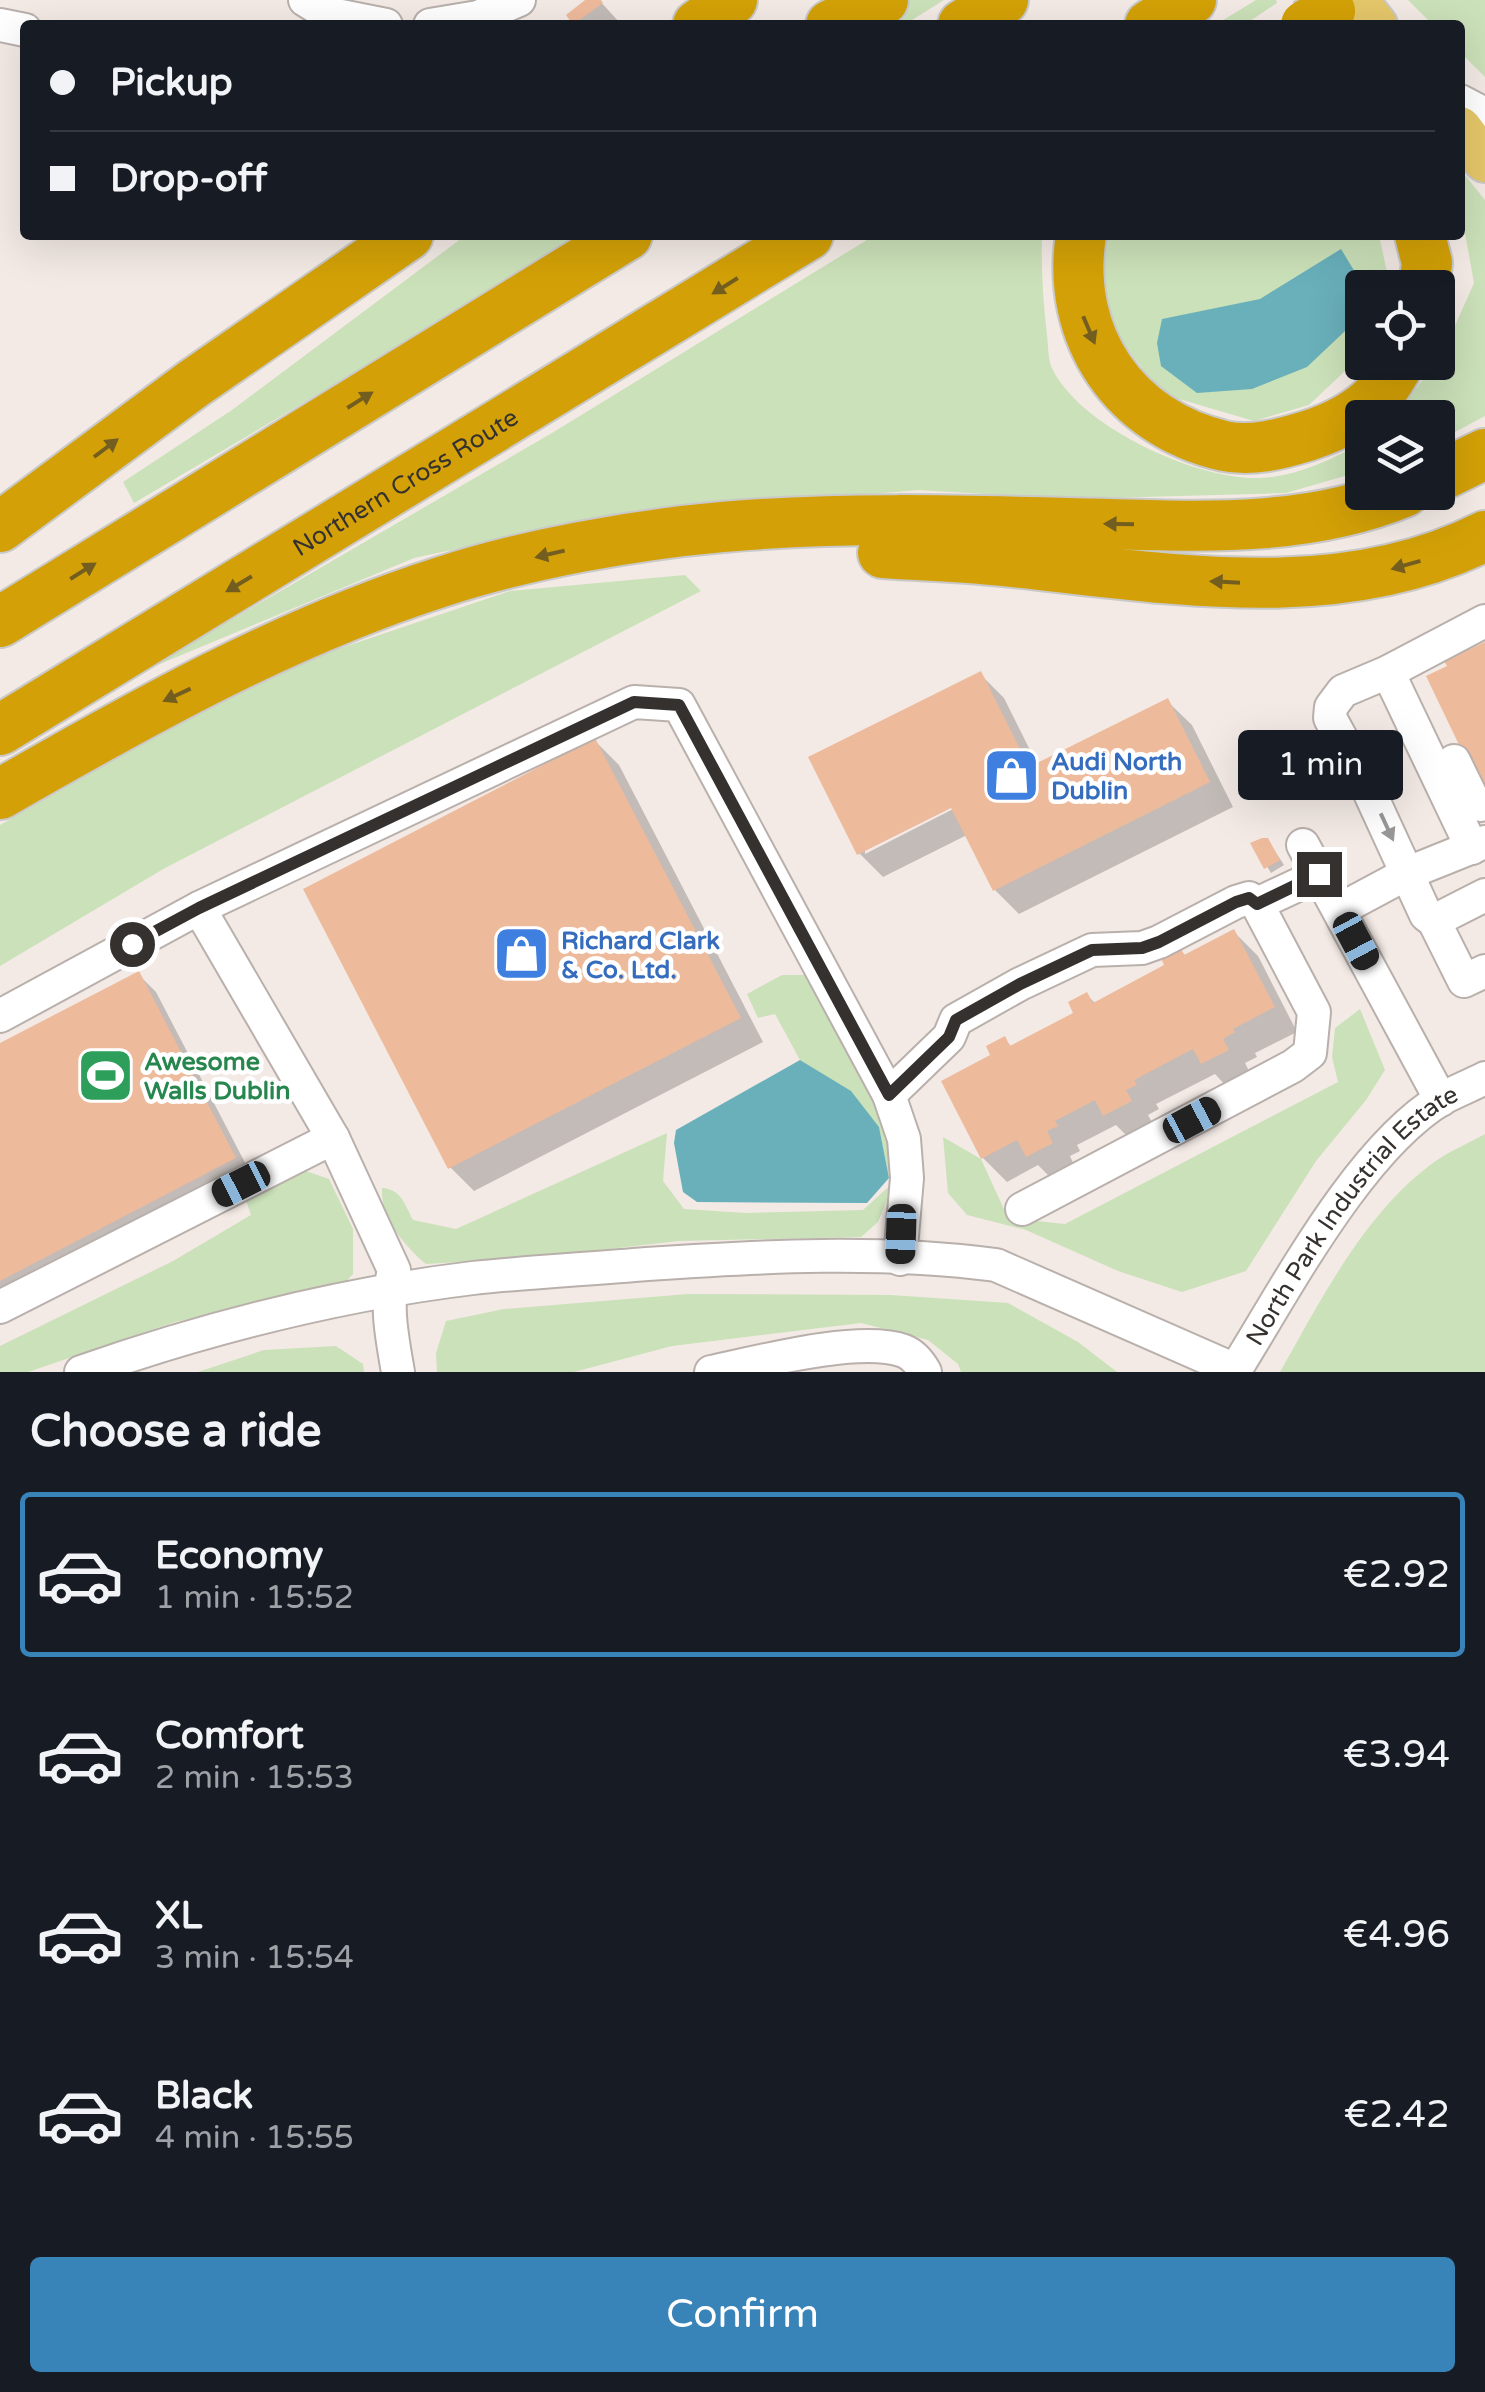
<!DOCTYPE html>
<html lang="en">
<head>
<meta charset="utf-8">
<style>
  :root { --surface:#171b24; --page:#242831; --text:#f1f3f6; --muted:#9ea1a6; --line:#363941; --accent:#3883b7 }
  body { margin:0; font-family:"Varela Round",sans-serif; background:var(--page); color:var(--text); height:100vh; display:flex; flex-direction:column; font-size:38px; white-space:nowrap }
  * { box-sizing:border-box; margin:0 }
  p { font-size:32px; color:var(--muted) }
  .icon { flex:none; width:55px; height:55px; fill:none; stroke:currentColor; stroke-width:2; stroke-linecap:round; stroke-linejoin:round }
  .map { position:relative; height:1372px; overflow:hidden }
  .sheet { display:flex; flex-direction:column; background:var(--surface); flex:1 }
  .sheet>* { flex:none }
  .hud { position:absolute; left:20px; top:20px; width:1445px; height:220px; border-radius:10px; box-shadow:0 10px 40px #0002; display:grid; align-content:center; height:220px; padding:0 30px; background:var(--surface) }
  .controls { position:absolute; left:1345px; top:270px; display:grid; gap:20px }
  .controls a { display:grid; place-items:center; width:110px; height:110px; border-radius:10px; background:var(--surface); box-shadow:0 10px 40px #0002; font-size:50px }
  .end { position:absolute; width:45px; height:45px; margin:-22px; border:12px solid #35312f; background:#fff; box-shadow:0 0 0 5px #fff }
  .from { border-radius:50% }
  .bubble { position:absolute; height:70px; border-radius:10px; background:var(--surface); box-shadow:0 10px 40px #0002; font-size:32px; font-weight:600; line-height:70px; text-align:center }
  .car { position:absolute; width:30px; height:60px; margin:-30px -15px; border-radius:12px; box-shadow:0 0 8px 2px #0007; background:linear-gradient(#222 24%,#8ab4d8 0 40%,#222 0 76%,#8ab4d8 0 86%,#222 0) }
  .hud b { display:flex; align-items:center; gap:35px; height:95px; font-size:38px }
  .hud b+b { border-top:2px solid var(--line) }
  .hud i { width:25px; height:25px; background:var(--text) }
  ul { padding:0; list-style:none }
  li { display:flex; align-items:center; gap:30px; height:165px; margin:0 20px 15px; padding:0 10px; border:5px solid transparent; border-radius:10px }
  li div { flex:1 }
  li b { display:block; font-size:38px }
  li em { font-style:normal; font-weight:600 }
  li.on { border-color:var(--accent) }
  li>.icon { width:90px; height:90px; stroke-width:1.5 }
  h2 { padding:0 30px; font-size:45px; line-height:120px }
  .action { display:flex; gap:20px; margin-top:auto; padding:20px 30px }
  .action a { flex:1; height:115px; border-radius:10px; background:var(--accent); color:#fff; font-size:40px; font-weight:600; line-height:115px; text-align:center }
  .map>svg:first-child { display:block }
</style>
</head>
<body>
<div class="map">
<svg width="1485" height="1372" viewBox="0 0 1485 1372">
  <rect width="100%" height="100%" fill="#f3eae5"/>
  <path fill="#cbe1b9" d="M 906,0 L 944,0 L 904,25 L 859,25 Z
    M 1256,0 L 1276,0 L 1277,3 L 1244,25 L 1215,25 Z
    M 1408,0 L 1485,0 L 1485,77 L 1460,52 L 1460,25 L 1433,25 Z
    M 1460,169 L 1485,200 L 1485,416 L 1438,441 L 1438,418 L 1393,417 L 1441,357 L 1474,283 L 1460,206 Z
    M 466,235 L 577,235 L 486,295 L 134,503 L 123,482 L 232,410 Z
    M 875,235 L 1042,235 C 1041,269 1043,301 1047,335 C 1048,344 1048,357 1051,366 C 1077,426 1198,481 1261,478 C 1298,476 1330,460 1362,443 L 1362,471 L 1286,493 L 1069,499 L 918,490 L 748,505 L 639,510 L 414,558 L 143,671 L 552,433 Z
    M 1106,235 L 1379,235 L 1387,272 L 1383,287 L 1362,288 L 1362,355 L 1309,405 L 1254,421 L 1162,394 L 1115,333 L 1098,257 Z
    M 685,575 L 701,591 L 165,868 L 0,966 L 0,825 L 204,708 L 329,652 L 510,591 Z
    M 782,975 L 805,975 L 815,983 L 879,1111 L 896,1164 L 889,1178 L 879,1128 L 851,1092 L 800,1060 L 775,1014 L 758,1018 L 747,994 Z
    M 1360,1009 L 1385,1070 L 1366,1100 L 1316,1161 L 1246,1271 L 1182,1292 L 1118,1271 L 1026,1230 L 967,1215 L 948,1193 L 943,1137 L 981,1159 L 1008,1218 L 1065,1224 L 1338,1082 L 1332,1057 L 1335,1028 Z
    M 667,1133 L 663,1181 L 684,1209 L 746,1213 L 863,1210 L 895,1181 L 878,1222 L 861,1237 L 678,1241 L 541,1257 L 426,1264 C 405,1246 380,1218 382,1188 C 401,1189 405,1205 413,1220 L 456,1229 Z
    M 1485,1134 L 1485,1372 L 1280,1372 C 1322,1298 1366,1210 1437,1160 C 1452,1150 1469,1143 1485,1134 Z
    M 300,1169 L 329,1179 L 353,1229 L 353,1274 L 342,1286 L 175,1322 L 28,1372 L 0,1372 L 0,1346 L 173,1261 L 251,1215 L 241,1185 Z
    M 688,1294 L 891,1295 L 1008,1303 L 1078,1342 L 1117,1372 L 961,1372 L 958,1364 L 928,1340 L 861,1323 L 672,1346 L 574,1372 L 437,1372 L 436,1353 L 446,1321 L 504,1309 Z
    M 336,1346 L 363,1364 L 364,1372 L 198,1372 L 264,1350 Z"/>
  <path fill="#69b0bb" d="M 1341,249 L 1364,287 L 1362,315 L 1307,367 L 1252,389 L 1197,393 L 1161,366 L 1157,343 L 1162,319 L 1260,299 Z
    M 800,1060 L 851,1091 L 879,1127 L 889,1178 L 867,1203 L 697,1202 L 683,1192 L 674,1143 L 676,1130 Z"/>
  <path fill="#0003" fill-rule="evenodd" d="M 589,0 L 599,0 L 620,23 L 577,25 L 569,15 Z
    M 980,674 L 1004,698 L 1038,766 L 1167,701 L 1192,725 L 1233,807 L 1019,914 L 995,890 L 967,835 L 883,877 L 859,853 ZM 961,800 L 963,804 L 865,854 L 865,848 Z
    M 595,741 L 619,765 L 763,1042 L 474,1191 L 450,1167 Z
    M 1268,840 L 1284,865 L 1271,873 L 1254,845 Z
    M 1234,932 L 1258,956 L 1297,1032 L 1255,1053 L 1257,1057 L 1245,1063 L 1251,1075 L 1227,1087 L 1215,1074 L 1156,1104 L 1159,1109 L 1148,1115 L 1154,1126 L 1129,1138 L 1116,1125 L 1077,1145 L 1080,1151 L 1070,1156 L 1075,1167 L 1052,1179 L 1038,1165 L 1007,1182 L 983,1158 L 994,1056 L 1004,1039 L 1012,1047 L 1076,1014 L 1087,995 L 1096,1004 L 1168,966 L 1179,949 L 1187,957 Z
    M 138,974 L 156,992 L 252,1176 L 0,1308 L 0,1046 Z"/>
  <path fill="#eeba9c" d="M 585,0 L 601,0 L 603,3 L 573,25 L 566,15 Z
    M 1485,642 L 1485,799 L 1426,676 L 1447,666 L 1444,661 Z
    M 981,671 L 1029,767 L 1168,698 L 1210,782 L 993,891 L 951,808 L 857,855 L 808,757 Z
    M 595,738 L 741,1018 L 448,1169 L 303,889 Z
    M 1262,838 L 1268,838 L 1280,860 L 1264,869 L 1250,843 Z
    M 1234,929 L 1275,1007 L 1233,1029 L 1235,1032 L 1223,1039 L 1229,1050 L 1201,1064 L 1193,1049 L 1134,1080 L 1137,1085 L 1126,1090 L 1132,1101 L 1103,1116 L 1095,1100 L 1055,1121 L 1058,1126 L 1047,1131 L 1053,1143 L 1026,1157 L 1017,1140 L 981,1159 L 941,1081 L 990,1055 L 986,1046 L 1005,1036 L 1010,1046 L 1073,1013 L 1068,1002 L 1087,992 L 1093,1003 L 1164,965 L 1160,956 L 1180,946 L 1184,955 Z
    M 139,971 L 236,1158 L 0,1281 L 0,1043 Z"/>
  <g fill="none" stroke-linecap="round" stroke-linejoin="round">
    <defs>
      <g id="minor">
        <path d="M 305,0 L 326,13 L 386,25"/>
        <path d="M 0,25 L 25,30"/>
        <path d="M 430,25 L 478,17 L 519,0"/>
        <path d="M 1460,101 L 1485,114"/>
        <path d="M 1485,621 L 1388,672 L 1343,691 L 1331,707 L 1330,718 L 1363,778 L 1426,915 L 1434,921 L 1464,981 L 1485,971"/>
        <path d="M 1388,672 L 1472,848"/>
        <path d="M 1454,761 L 1473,800 L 1480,805 L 1485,804"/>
        <path d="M 1303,845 L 1441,1100"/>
        <path d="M 1257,904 L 1319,875"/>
        <path d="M 199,908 L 333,1138 L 394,1270 C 385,1305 392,1337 398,1372"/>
        <path d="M 1339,910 L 1408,873 L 1485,842"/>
        <path d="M 1434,921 L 1485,895"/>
        <path d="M 0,1016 L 199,908 L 634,702 L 679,705 L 889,1095 L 904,1139 L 907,1178 L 900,1259"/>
        <path d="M 889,1095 L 949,1037 L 956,1020 L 1020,984 L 1092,950 L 1142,948 L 1159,942 L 1236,902 L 1249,898 L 1257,904 L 1314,1012 L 1310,1053 L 1293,1066 L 1022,1209"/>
        <path d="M 0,1307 L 333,1138"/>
        <path d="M 81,1372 C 207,1328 340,1294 473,1278 C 530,1272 589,1269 647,1264 C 763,1256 881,1250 996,1265 L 1235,1370"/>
        <path d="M 711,1372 C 758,1362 860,1335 904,1351 C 914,1355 920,1363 925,1372"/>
        <path id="s1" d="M 1234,1372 C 1286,1289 1359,1148 1443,1098 C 1457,1091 1471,1085 1485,1078"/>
      </g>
      <path id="major" d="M 1356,0 L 1376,25
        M 1460,128 L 1485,161"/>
      <g id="highway">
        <path d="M 698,25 L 732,0"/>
        <path d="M 831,25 L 883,0"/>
        <path d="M 963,25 L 1003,0"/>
        <path d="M 1150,25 L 1191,0"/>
        <path d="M 1081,235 C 1065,336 1124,423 1224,446 C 1251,452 1281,444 1307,436 C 1332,428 1360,415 1379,394 C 1387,385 1393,373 1400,362"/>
        <path d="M 1420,235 L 1427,263 L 1424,288"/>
        <path d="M 1438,477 L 1485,454"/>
        <path d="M 0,527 L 193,384 L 408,235"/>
        <path d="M 883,553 C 926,556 970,557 1012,562 C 1168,578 1339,610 1485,536"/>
        <path d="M 0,622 L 627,235"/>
        <path id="s2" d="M 0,730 L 808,235"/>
        <path d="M 0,794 C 141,713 285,632 441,582 C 527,554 632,535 722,527 C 835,517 955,520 1069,523 C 1181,525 1298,536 1404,492"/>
      </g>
    </defs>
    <use href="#minor" stroke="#b9b0ac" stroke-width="36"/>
    <use href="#major" stroke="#cac9c9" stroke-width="46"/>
    <use href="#highway" stroke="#cac9c9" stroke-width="54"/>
    <use href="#minor" stroke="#fff" stroke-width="32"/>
    <use href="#major" stroke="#e5c76a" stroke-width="42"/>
    <use href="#highway" stroke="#d3a107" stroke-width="50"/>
    <defs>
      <path id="highway-bridge" d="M 1306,25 L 1330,11"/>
    </defs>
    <use href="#highway-bridge" stroke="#cac9c9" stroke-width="54" stroke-linecap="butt"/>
    <use href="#highway-bridge" stroke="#d3a107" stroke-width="50"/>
  </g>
  <defs><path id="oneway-solid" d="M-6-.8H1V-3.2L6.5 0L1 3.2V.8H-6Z" transform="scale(2.5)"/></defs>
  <g fill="#745e1f">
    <use href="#oneway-solid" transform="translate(725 286) rotate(148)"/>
    <use href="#oneway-solid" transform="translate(1089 330) rotate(67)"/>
    <use href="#oneway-solid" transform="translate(360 400) rotate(-32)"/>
    <use href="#oneway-solid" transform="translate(106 448) rotate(-37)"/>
    <use href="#oneway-solid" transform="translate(1119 524) rotate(-179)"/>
    <use href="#oneway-solid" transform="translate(550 554) rotate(167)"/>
    <use href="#oneway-solid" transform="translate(1406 565) rotate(164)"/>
    <use href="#oneway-solid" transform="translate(83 571) rotate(-32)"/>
    <use href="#oneway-solid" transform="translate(1225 582) rotate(-177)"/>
    <use href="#oneway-solid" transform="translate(239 584) rotate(149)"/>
    <use href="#oneway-solid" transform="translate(177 695) rotate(155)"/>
  </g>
  <use fill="#9a9897" href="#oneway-solid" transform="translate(1387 827) rotate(65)"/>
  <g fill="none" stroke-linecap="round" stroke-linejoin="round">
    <path stroke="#35312f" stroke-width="12" d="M 132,944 L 199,908 L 634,702 L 679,705 L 889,1095 L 949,1037 L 956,1020 L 1020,984 L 1092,950 L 1142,948 L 1159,942 L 1236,902 L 1249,898 L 1257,904 L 1319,874"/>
  </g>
  <defs>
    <symbol id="shop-square" viewBox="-11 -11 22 22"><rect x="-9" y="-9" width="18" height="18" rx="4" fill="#3f7fe0" stroke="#fff"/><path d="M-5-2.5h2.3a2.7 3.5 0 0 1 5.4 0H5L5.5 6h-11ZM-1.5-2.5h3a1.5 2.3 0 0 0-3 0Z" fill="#fff"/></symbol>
    <symbol id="stadium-square" viewBox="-11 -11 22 22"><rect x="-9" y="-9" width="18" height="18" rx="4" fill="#2e9e5b" stroke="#fff"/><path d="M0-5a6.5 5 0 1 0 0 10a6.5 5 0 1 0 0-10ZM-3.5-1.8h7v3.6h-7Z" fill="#fff"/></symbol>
  </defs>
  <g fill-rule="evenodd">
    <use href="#shop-square" x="980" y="744" width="63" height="63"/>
    <use href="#shop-square" x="490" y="922" width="63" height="63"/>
    <use href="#stadium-square" x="74" y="1044" width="63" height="63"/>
  </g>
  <g text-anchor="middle" stroke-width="9" stroke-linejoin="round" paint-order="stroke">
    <g font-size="25" fill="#35312f" stroke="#fff">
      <text dy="9" stroke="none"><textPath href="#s2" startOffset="475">Northern Cross Route</textPath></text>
      <text dy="9" stroke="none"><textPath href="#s1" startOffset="198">North Park Industrial Estate</textPath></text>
    </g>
    <g font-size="25" font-weight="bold" fill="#366cbe" stroke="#fff" text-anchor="start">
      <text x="1051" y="770">Audi North<tspan x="1051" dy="29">Dublin</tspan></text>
      <text x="561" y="949">Richard Clark<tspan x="561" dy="29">&amp; Co. Ltd.</tspan></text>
    </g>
    <g font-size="25" font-weight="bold" fill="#27864d" stroke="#fff" text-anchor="start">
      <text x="144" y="1070">Awesome<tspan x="144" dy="29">Walls Dublin</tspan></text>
    </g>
  </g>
</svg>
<div class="controls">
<a><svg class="icon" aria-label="locate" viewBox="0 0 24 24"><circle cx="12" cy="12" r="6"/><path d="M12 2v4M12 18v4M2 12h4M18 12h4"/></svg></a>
<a><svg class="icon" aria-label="layers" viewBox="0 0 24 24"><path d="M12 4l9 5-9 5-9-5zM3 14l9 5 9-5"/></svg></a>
</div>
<i class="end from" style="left:132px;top:944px"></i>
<i class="end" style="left:1319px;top:874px"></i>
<div class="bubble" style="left:1238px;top:730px;width:165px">1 min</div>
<i class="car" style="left:1356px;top:941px;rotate:152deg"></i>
<i class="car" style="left:1192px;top:1120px;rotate:62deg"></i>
<i class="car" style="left:241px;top:1184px;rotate:243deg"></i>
<i class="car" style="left:901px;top:1234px;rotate:182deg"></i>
<div class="hud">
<b><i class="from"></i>Pickup</b>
<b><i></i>Drop-off</b>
</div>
</div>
<section class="sheet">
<h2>Choose a ride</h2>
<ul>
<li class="on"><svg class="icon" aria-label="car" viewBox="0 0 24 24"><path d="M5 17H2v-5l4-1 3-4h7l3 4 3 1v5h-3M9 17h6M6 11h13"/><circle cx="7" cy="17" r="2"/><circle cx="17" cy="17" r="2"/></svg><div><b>Economy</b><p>1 min · 15:52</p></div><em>€2.92</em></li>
<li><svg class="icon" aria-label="car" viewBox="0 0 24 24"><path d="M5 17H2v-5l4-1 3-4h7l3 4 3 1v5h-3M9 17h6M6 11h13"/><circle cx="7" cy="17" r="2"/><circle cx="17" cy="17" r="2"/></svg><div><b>Comfort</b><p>2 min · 15:53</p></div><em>€3.94</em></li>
<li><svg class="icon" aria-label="car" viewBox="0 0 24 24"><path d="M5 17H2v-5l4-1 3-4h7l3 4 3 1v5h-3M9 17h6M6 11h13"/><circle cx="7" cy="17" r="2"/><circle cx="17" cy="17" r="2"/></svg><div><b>XL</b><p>3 min · 15:54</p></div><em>€4.96</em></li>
<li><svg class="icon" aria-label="car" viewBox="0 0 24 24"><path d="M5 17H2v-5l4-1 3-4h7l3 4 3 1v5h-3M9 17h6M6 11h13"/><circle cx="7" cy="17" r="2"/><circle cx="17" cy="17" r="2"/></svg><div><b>Black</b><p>4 min · 15:55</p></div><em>€2.42</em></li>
</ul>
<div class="action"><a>Confirm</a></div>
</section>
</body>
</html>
